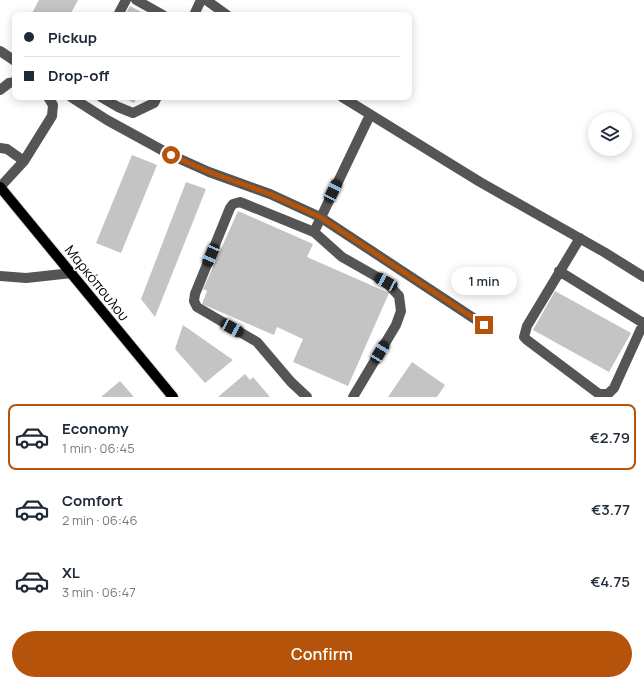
<!DOCTYPE html>
<html lang="en">
<head>
<meta charset="utf-8">
<style>
  :root { --surface:#fff; --page:#f2f2f3; --text:#1f2937; --muted:#747a83; --line:#e0e1e3; --accent:#b45309 }
  body { margin:0; font-family:Manrope,sans-serif; background:var(--page); color:var(--text); height:100vh; display:flex; flex-direction:column; font-size:15px; white-space:nowrap }
  * { box-sizing:border-box; margin:0 }
  p { font-size:13px; color:var(--muted) }
  .icon { flex:none; width:22px; height:22px; fill:none; stroke:currentColor; stroke-width:2; stroke-linecap:round; stroke-linejoin:round }
  .map { position:relative; height:397px; overflow:hidden }
  .drawer { display:flex; flex-direction:column; background:var(--surface); flex:1 }
  .drawer>* { flex:none }
  .hud { position:absolute; left:12px; top:12px; width:400px; height:88px; border-radius:8px; box-shadow:0 2px 10px #0003; display:grid; align-content:center; height:88px; padding:0 12px; background:var(--surface) }
  .fabs { position:absolute; left:588px; top:112px; display:grid; gap:8px }
  .fabs a { display:grid; place-items:center; width:44px; height:44px; border-radius:50%; background:var(--surface); box-shadow:0 2px 10px #0003; font-size:20px }
  .end { position:absolute; width:18px; height:18px; margin:-9px; border:5px solid #b45309; background:#fff; box-shadow:0 0 0 2px #fff }
  .from { border-radius:50% }
  .bubble { position:absolute; height:28px; border-radius:14px; background:var(--surface); box-shadow:0 2px 10px #0003; font-size:13px; font-weight:600; line-height:28px; text-align:center }
  .car { position:absolute; width:12px; height:24px; margin:-12px -6px; border-radius:5px; box-shadow:0 0 3px 1px #0007; background:linear-gradient(#222 24%,#8ab4d8 0 40%,#222 0 76%,#8ab4d8 0 86%,#222 0) }
  .hud b { display:flex; align-items:center; gap:14px; height:38px; font-size:15px }
  .hud b+b { border-top:1px solid var(--line) }
  .hud i { width:10px; height:10px; background:var(--text) }
  ul { padding:7px 0 0; list-style:none }
  li { display:flex; align-items:center; gap:12px; height:66px; margin:0 8px 6px; padding:0 4px; border:2px solid transparent; border-radius:8px }
  li div { flex:1 }
  li b { display:block; font-size:15px }
  li em { font-style:normal; font-weight:600 }
  li.current { border-color:var(--accent) }
  li>.icon { width:36px; height:36px; stroke-width:1.5 }
  .primary-button { display:flex; gap:8px; margin-top:auto; padding:8px 12px }
  .primary-button a { flex:1; height:46px; border-radius:24px; background:var(--accent); color:#fff; font-size:16px; font-weight:600; line-height:46px; text-align:center }
  .map>svg:first-child { display:block }
</style>
</head>
<body>
<div class="map">
<svg width="644" height="397" viewBox="0 0 644 397">
  <rect width="100%" height="100%" fill="#fff"/>
  <path fill="#c4c4c4" d="M 39,0 L 78,0 L 70,15 L 31,15 Z
    M 130,6 L 147,15 L 125,15 Z
    M 123,97 L 137,97 L 134,103 Z
    M 132,155 L 157,165 L 121,253 L 96,243 Z
    M 186,182 L 206,189 L 155,317 L 141,299 Z
    M 238,211 L 313,244 L 307,257 L 389,293 L 348,386 L 293,362 L 303,339 L 277,327 L 274,335 L 202,304 L 207,291 L 203,289 Z
    M 555,291 L 631,333 L 609,372 L 533,330 Z
    M 183,325 L 233,360 L 205,383 L 175,349 Z
    M 412,362 L 445,385 L 437,397 L 388,397 Z
    M 245,374 L 250,380 L 253,377 L 270,397 L 218,397 Z
    M 120,381 L 134,397 L 101,397 Z"/>
  <g fill="none" stroke-linecap="round" stroke-linejoin="round">
    <defs>
      <path id="major" d="M 0,187 L 173,397"/>
    </defs>
    <use href="#major" stroke="#dbdbdb" stroke-width="12"/>
    <path stroke="#555" stroke-width="10" d="M 136,0 L 163,15
      M 206,0 L 227,15
      M 118,15 L 126,0
      M 194,15 L 201,0
      M 0,51 L 15,61
      M 0,90 L 9,83 L 15,82
      M 71,97 L 107,120 L 171,155 L 209,172 L 270,194 L 320,217 L 484,325
      M 101,97 L 118,107 L 133,113 L 154,103 L 157,97
      M 342,97 L 480,182 L 604,252 L 644,277
      M 0,148 L 7,149 L 24,161
      M 0,187 L 24,161 L 52,116 L 53,105 L 48,97
      M 314,232 L 370,115
      M 580,238 L 527,326 L 524,337 L 527,340 L 599,394 L 608,394 L 614,388 L 644,322
      M 559,271 L 643,323
      M 0,276 L 26,278 L 72,273
      M 307,397 L 291,382 L 257,342 L 197,307 L 194,301 L 195,294 L 230,208 L 233,204 L 240,202 L 314,232 L 342,257 L 386,282 L 399,296 L 401,311 L 396,325 L 353,397"/>
    <use href="#major" stroke="#000" stroke-width="10"/>
  </g>
  <g fill="none" stroke-linecap="round" stroke-linejoin="round">
    <path stroke="#b45309" stroke-width="5" d="M 171,155 L 209,172 L 270,194 L 320,217 L 484,325"/>
  </g>
  <g text-anchor="middle" stroke-width="3" stroke-linejoin="round" paint-order="stroke">
    <g font-size="14" fill="#000" stroke="#fff">
      <text transform="translate(97 283) rotate(51)" y="5">Μαρκόπουλου</text>
    </g>
  </g>
</svg>
<div class="fabs">
<a><svg class="icon" aria-label="layers" viewBox="0 0 24 24"><path d="M12 4l9 5-9 5-9-5zM3 14l9 5 9-5"/></svg></a>
</div>
<i class="end from" style="left:171px;top:155px"></i>
<i class="end" style="left:484px;top:325px"></i>
<div class="bubble" style="left:451px;top:267px;width:66px">1 min</div>
<i class="car" style="left:333px;top:191px;rotate:26deg"></i>
<i class="car" style="left:211px;top:255px;rotate:203deg"></i>
<i class="car" style="left:386px;top:282px;rotate:299deg"></i>
<i class="car" style="left:232px;top:328px;rotate:119deg"></i>
<i class="car" style="left:380px;top:352px;rotate:31deg"></i>
<div class="hud">
<b><i class="from"></i>Pickup</b>
<b><i></i>Drop-off</b>
</div>
</div>
<section class="drawer">
<ul>
<li class="current"><svg class="icon" aria-label="car" viewBox="0 0 24 24"><path d="M5 17H2v-5l4-1 3-4h7l3 4 3 1v5h-3M9 17h6M6 11h13"/><circle cx="7" cy="17" r="2"/><circle cx="17" cy="17" r="2"/></svg><div><b>Economy</b><p>1 min · 06:45</p></div><em>€2.79</em></li>
<li><svg class="icon" aria-label="car" viewBox="0 0 24 24"><path d="M5 17H2v-5l4-1 3-4h7l3 4 3 1v5h-3M9 17h6M6 11h13"/><circle cx="7" cy="17" r="2"/><circle cx="17" cy="17" r="2"/></svg><div><b>Comfort</b><p>2 min · 06:46</p></div><em>€3.77</em></li>
<li><svg class="icon" aria-label="car" viewBox="0 0 24 24"><path d="M5 17H2v-5l4-1 3-4h7l3 4 3 1v5h-3M9 17h6M6 11h13"/><circle cx="7" cy="17" r="2"/><circle cx="17" cy="17" r="2"/></svg><div><b>XL</b><p>3 min · 06:47</p></div><em>€4.75</em></li>
</ul>
<div class="primary-button"><a>Confirm</a></div>
</section>
</body>
</html>
